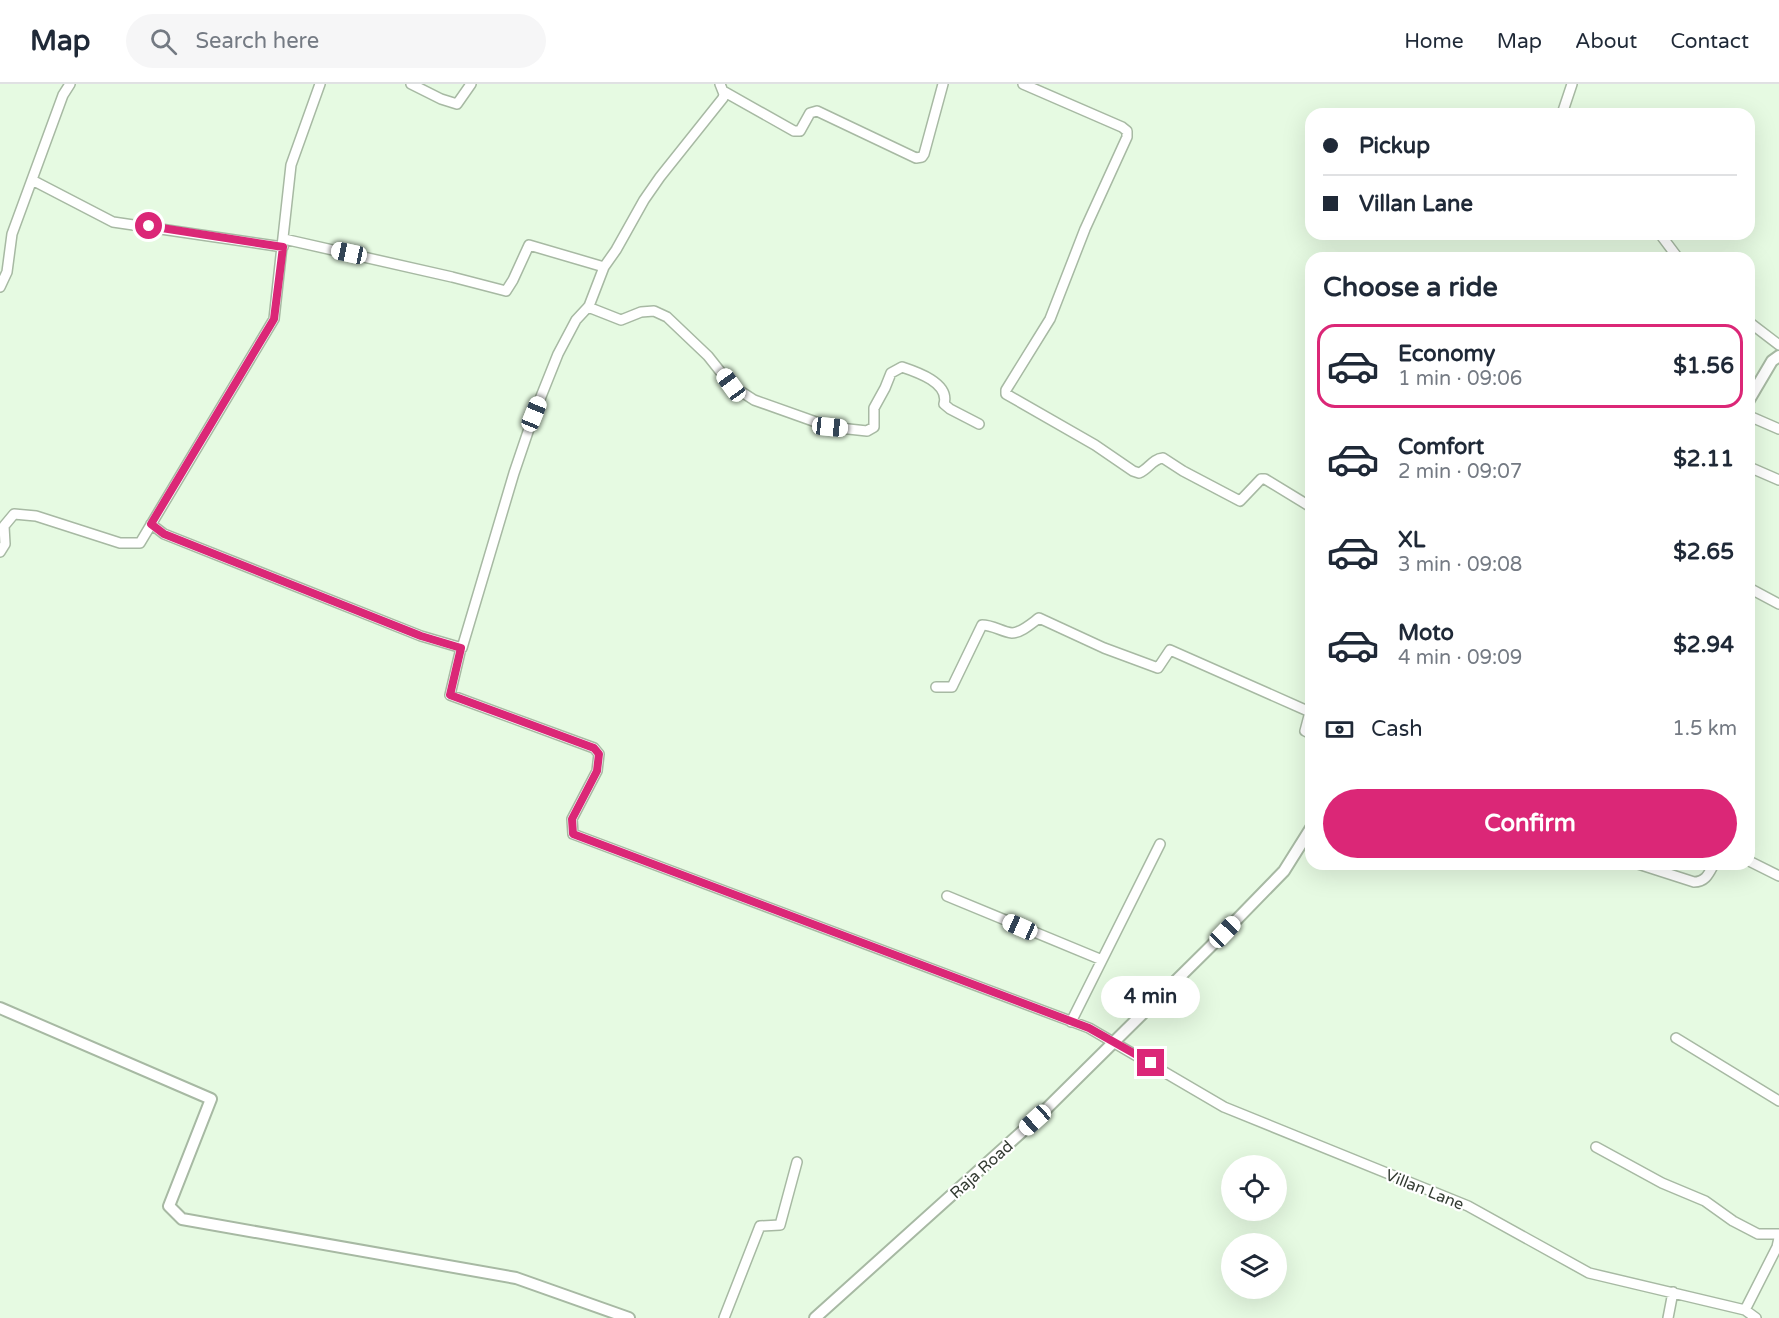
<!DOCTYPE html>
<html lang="en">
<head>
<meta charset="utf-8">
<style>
  :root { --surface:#fff; --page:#f6f6f7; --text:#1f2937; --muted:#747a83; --line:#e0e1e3; --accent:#db2777 }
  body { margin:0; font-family:"Varela Round",sans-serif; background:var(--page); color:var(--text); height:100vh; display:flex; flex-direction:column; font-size:22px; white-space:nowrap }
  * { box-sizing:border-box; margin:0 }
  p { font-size:20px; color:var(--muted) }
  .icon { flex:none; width:33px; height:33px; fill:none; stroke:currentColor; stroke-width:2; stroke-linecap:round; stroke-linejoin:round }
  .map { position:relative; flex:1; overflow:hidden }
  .panel { position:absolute; left:1305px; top:168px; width:450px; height:618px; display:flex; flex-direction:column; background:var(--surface); border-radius:18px; box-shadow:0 6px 24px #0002 }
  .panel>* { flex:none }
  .hud { position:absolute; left:1305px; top:24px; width:450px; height:132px; border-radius:18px; box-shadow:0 6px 24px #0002; display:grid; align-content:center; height:132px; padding:0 18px; background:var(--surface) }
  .fabs { position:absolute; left:1221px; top:1071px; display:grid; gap:12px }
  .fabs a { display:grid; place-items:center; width:66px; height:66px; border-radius:50%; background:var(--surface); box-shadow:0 6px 24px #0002; font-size:30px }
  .end { position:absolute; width:27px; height:27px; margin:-14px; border:8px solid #db2777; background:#fff; box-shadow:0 0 0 3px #fff }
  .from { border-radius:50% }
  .bubble { position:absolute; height:42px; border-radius:21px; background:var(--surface); box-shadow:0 6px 24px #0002; font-size:20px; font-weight:700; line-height:42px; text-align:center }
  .car { position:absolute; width:18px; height:36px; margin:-18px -9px; border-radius:8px; box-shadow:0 0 4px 2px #0007; background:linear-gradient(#fff 24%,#345 0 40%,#fff 0 76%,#345 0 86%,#fff 0) }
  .hud b { display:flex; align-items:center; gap:21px; height:57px; font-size:22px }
  .hud b+b { border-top:2px solid var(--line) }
  .hud i { width:15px; height:15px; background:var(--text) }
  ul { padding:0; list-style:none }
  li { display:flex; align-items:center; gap:18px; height:84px; margin:0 12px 9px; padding:0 6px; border:3px solid transparent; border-radius:18px }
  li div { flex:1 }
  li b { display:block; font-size:22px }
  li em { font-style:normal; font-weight:700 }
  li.current { border-color:var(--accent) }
  li>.icon { width:54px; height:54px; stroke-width:1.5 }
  h2 { padding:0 18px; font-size:27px; line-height:72px }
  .pay { display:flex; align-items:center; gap:15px; height:66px; padding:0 18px; font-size:22px }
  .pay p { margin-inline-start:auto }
  .cta { display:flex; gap:12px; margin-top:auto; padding:12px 18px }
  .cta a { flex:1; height:69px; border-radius:36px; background:var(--accent); color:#fff; font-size:24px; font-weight:700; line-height:69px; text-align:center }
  header { display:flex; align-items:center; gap:36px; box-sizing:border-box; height:84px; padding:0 30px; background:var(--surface); border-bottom:2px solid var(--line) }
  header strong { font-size:28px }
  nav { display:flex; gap:33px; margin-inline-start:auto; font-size:21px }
  .search { width:420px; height:54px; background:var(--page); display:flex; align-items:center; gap:15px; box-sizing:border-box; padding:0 21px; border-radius:33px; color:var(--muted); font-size:22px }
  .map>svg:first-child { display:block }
</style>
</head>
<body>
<header>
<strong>Map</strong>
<div class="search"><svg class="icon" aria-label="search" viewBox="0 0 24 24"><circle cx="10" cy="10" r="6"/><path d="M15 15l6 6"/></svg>Search here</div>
<nav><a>Home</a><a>Map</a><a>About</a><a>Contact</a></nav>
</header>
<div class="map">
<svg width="1779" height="1234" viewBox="0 0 1779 1234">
  <rect width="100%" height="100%" fill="#e6fae2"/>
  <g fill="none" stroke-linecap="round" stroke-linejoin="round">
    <defs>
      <path id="minor" d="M 411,0 L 441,15 L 457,20 L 471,0
        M 1023,0 L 1122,43 L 1127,47 L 1127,53 L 1085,145 L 1050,235 L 1006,306 L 1006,310 L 1095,361 L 1133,387 L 1139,389 C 1149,385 1152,375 1163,374 L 1183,387 L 1240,417 L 1261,395 L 1265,395 L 1311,423
        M 723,7 L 794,47 L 800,47 L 810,29 L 817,27 L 916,74 L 922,73 L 924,70 L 943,0
        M 1562,30 L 1572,0
        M 32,96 L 113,138 L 283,163
        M 1660,150 L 1678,174
        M 284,155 L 452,193 L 506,207 L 513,196 L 529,161 L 604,183
        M 0,203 L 7,188 L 12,150 L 63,11 L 70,0
        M 588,223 L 621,236 L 641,228 L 654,227 L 667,233 L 708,272 L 731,301 L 754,316 L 830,343 L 867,347 L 874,343 L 874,324 L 885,304 L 891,289 L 902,283 C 917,288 950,299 944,320 L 950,325 L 979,340
        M 1749,238 L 1779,261
        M 1749,332 L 1779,345
        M 1749,383 L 1779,396
        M 151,440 L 164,450 L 421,552 L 462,564 L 514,389 L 534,330 L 558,270 L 576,236 L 589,222 L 604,183 L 616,166 L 644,116 L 660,93 L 723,14 L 724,10 L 720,0
        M 0,468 L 5,460 L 4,442 L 14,430 L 36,432 L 120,459 L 140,459 L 274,235 L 291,81 L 320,0
        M 1749,504 L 1779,520
        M 461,564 L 450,611 L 594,664 L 599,670 L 597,687 L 572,735 L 573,750 L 1089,944 L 1224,1023 L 1468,1122 L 1589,1189 L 1745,1226 L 1756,1234
        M 936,603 L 952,603 L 982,541 C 993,541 1002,548 1012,549 C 1021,549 1032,539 1039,534 L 1104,564 L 1158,584 L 1170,566 L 1310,628 L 1311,627
        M 1310,628 L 1305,647 L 1311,650
        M 1749,777 L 1779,792
        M 1638,780 L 1694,798 C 1706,798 1709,789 1714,780
        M 947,812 L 1102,876
        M 1071,938 L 1160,760
        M 1676,954 L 1779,1017
        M 1596,1063 L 1662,1099 L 1705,1117 L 1733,1137 L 1758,1150 L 1779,1150
        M 1745,1226 L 1777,1163 L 1779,1154
        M 724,1234 L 760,1142 L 780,1141 L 797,1078
        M 1668,1234 L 1673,1208"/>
      <path id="tertiary" d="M 1749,316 L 1772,277 L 1779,272
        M 0,924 L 211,1015 L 169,1122 L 182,1135 L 516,1194 L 629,1234
        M 815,1234 L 1035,1036 L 1210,863 L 1284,787 L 1311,744"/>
    </defs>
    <use href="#minor" stroke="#a7b9a3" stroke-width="12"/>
    <use href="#tertiary" stroke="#a7b9a3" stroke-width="14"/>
    <use href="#minor" stroke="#fff" stroke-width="9"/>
    <use href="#tertiary" stroke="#fff" stroke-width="10"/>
  </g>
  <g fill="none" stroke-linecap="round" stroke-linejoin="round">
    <path stroke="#db2777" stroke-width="8" d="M 149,142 L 283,163 L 274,235 L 151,440 L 164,450 L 421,552 L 461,564 L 450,611 L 594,664 L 599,670 L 597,687 L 572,735 L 573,750 L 1089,944 L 1151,979"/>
  </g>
  <g text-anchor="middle" stroke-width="4.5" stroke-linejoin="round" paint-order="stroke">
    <g font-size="16" fill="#333b32" stroke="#fff">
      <text transform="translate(981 1085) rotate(-42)" y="6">Raja Road</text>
      <text transform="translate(1425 1105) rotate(22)" y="6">Villan Lane</text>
    </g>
  </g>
</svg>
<div class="fabs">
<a><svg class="icon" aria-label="locate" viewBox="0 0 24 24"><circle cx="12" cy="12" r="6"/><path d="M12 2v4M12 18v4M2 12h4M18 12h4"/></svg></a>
<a><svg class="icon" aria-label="layers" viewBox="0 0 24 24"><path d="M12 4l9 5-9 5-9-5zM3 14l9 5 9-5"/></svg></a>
</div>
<i class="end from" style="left:149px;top:142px"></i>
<i class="end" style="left:1151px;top:979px"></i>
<div class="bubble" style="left:1101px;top:892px;width:99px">4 min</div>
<i class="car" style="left:349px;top:169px;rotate:282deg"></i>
<i class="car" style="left:731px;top:301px;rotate:324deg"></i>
<i class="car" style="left:534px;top:330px;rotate:22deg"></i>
<i class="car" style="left:830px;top:343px;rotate:96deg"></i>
<i class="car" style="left:1020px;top:843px;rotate:294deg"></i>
<i class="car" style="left:1225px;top:848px;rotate:44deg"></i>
<i class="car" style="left:1035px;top:1036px;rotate:228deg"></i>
<div class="hud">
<b><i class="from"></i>Pickup</b>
<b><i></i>Villan Lane</b>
</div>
<section class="panel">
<h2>Choose a ride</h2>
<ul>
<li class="current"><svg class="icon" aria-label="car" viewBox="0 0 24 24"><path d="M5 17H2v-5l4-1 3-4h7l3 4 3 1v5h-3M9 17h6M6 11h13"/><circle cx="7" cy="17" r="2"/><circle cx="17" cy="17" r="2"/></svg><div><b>Economy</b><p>1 min · 09:06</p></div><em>$1.56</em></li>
<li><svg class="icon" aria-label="car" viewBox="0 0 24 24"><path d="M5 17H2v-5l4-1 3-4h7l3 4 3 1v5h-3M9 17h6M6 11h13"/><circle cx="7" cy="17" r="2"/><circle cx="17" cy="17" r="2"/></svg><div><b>Comfort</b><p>2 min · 09:07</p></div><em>$2.11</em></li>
<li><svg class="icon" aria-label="car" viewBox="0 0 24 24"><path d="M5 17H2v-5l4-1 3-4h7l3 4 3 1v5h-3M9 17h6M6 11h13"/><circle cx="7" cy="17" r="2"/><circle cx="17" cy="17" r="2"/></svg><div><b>XL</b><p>3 min · 09:08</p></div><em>$2.65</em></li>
<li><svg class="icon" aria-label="car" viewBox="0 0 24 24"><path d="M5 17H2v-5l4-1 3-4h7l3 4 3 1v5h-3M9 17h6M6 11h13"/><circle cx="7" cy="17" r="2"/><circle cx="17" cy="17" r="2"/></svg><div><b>Moto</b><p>4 min · 09:09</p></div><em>$2.94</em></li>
</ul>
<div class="pay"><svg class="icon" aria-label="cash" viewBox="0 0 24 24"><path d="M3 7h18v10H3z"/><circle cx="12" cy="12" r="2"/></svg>Cash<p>1.5 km</p></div>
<div class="cta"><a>Confirm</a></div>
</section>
</div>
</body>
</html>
